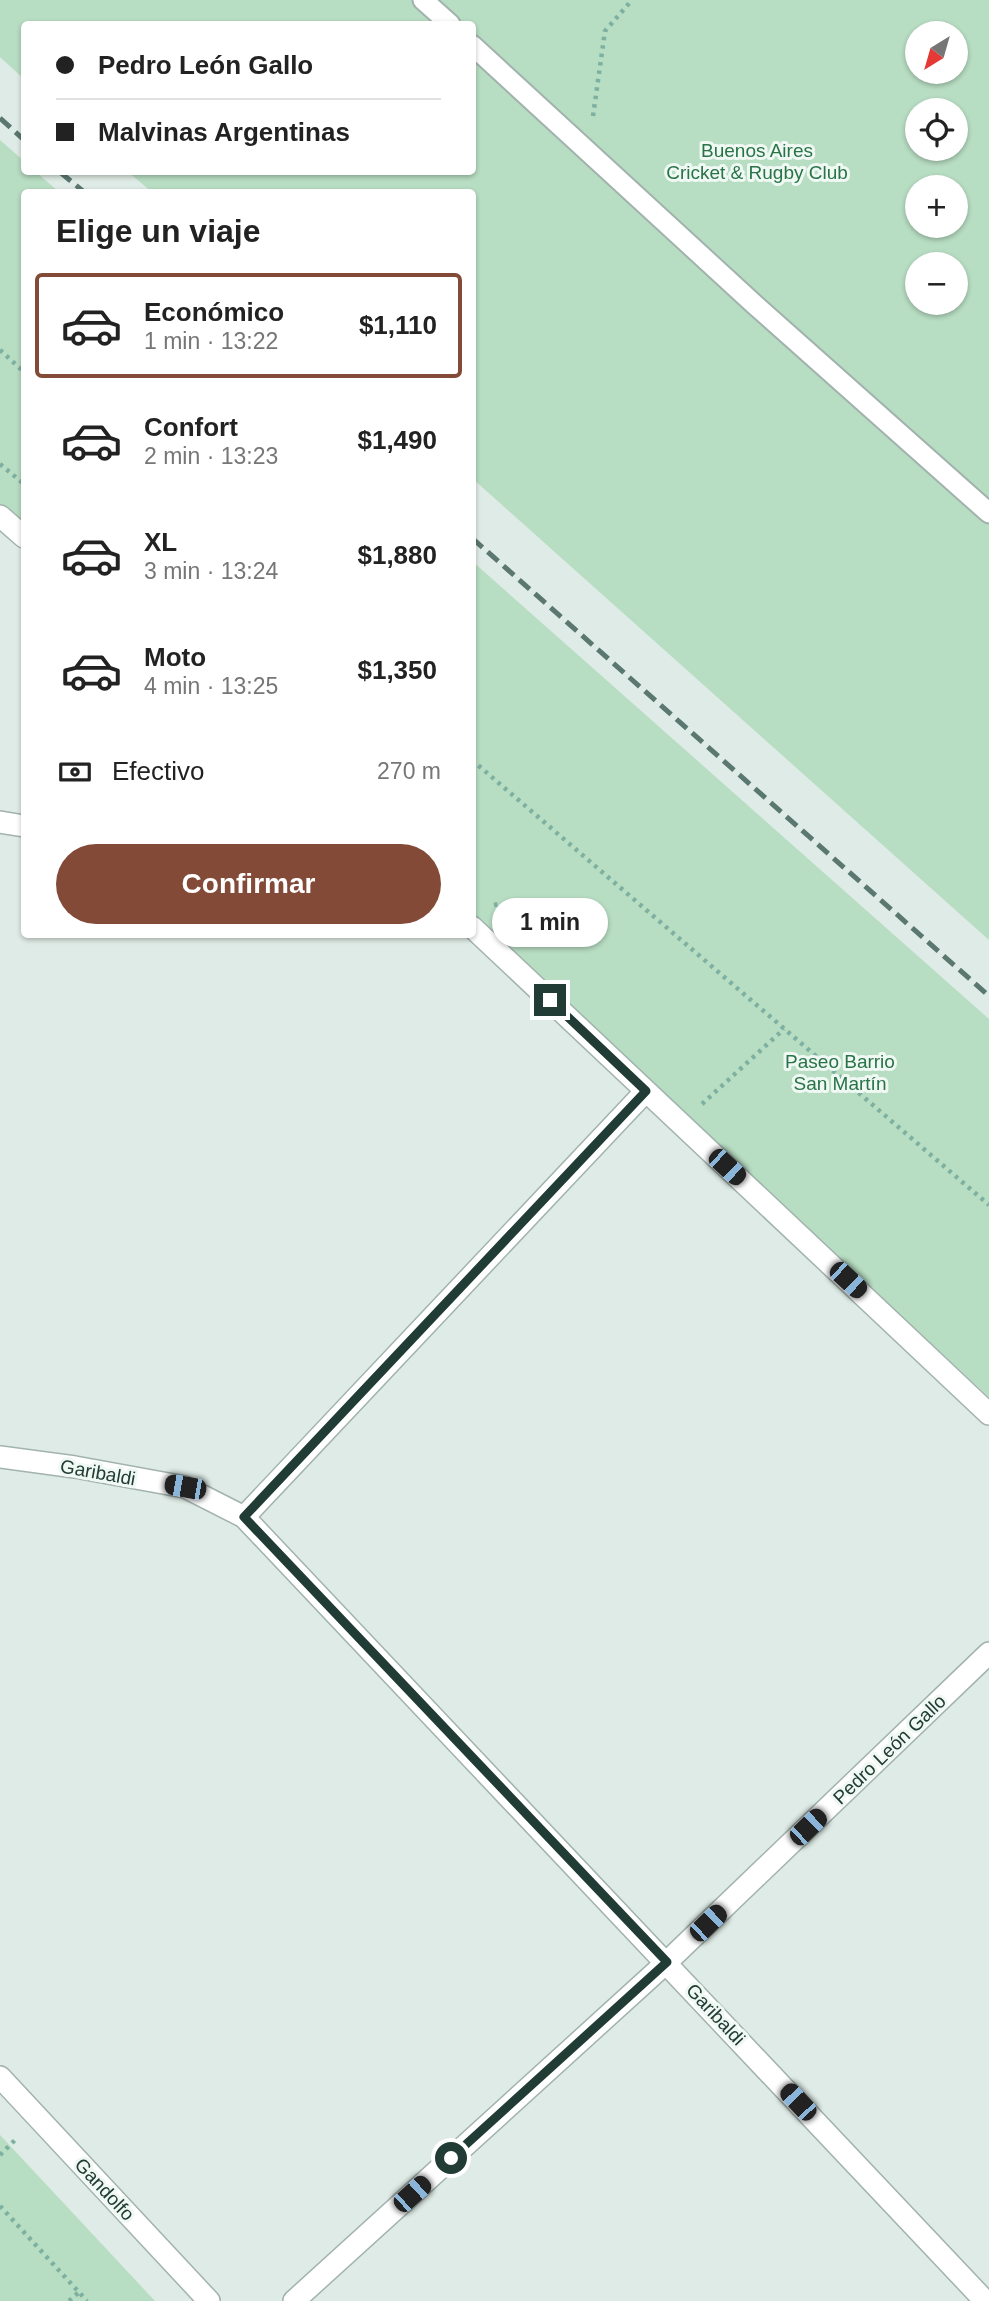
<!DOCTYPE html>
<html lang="es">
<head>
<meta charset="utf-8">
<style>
  :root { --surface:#fff; --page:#f6f6f6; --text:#222; --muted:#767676; --line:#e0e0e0; --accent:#824a37 }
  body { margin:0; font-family:Arial,sans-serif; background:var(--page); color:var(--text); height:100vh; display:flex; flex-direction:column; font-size:26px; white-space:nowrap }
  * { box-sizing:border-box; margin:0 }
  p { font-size:23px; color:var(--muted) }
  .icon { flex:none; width:38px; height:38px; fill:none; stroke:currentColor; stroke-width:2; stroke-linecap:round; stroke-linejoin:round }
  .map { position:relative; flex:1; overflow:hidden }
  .sheet { position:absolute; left:21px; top:189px; width:455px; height:749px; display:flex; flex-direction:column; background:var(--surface); border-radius:7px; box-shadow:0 2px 5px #0004 }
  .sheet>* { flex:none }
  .guide { position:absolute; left:21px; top:21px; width:455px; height:154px; border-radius:7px; box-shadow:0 2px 5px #0004; display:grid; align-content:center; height:154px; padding:0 35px; background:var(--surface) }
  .needle { width:46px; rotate:217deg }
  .fabs { position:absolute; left:905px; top:21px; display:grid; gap:14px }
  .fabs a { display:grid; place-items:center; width:63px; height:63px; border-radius:50%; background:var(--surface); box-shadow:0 2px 5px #0004; font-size:35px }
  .end { position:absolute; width:32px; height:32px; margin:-16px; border:9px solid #203c34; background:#fff; box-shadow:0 0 0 4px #fff }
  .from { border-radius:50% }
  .bubble { position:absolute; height:49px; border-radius:24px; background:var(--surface); box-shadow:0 2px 5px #0004; font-size:23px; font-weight:600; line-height:49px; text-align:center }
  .car { position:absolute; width:21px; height:42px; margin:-21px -10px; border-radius:9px; box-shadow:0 0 5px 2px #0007; background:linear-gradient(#222 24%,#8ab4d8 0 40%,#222 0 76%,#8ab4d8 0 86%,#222 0) }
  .guide b { display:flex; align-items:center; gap:24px; height:66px; font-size:26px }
  .guide b+b { border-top:2px solid var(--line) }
  .guide i { width:18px; height:18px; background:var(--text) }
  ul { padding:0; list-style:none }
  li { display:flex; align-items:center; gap:21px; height:105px; margin:0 14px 10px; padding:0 21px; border:4px solid transparent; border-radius:7px }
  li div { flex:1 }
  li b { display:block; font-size:26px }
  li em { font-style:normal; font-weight:600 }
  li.active { border-color:var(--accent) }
  li>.icon { width:63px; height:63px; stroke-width:1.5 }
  h2 { padding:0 35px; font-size:32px; line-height:84px }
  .pay { display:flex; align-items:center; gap:18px; height:77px; padding:0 35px; font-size:26px }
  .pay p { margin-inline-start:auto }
  .cta { display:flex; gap:14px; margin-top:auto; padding:14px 35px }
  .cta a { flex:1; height:80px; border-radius:42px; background:var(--accent); color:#fff; font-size:28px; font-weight:600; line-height:80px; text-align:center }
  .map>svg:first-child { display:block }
</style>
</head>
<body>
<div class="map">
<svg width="989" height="2301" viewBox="0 0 989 2301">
  <rect width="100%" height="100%" fill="#dfebe6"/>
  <path fill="#b7ddc2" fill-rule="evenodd" d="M 0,0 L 989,0 L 989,940 L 473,479 L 472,192 L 152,192 L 128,172 L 472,172 L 472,24 L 24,24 L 24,79 L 0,57 ZM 917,33 L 956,33 L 956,72 L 917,72 ZM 917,110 L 956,110 L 956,149 L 917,149 ZM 917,187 L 956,187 L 956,226 L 917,226 ZM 917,264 L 956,264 L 956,303 L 917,303 Z
    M 0,140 L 24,161 L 24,172 L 36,172 L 59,192 L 24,192 L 24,525 L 0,504 Z
    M 472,561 L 989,1019 L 989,1397 L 473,920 Z
    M 0,2135 L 155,2301 L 0,2301 Z"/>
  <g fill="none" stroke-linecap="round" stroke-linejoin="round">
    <defs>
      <path id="service" d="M 423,0 L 450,24
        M 472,45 L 754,304 L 989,513"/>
      <path id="minor" d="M 0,516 L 24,537
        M 0,822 L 24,826
        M 472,927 L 989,1414
        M 0,1457 L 75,1467 L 185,1487 L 244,1517 L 985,2301
        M 244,1517 L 646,1091
        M 0,2077 L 209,2301
        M 294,2301 L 667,1962 L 989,1653"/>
    </defs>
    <use href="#service" stroke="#a2b3ad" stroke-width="23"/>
    <use href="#minor" stroke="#a2b3ad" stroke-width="24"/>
    <path stroke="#7eb0a1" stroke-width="4.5" stroke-dasharray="3.5 5" stroke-linecap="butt" d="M 593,116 L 605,31 L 632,0
      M 0,350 L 24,372
      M 0,464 L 24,484
      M 472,760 L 989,1205
      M 494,905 L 499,904 L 514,919
      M 702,1104 L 784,1029
      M 0,2155 L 17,2138
      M 0,2206 L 87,2301
      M 69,2301 L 79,2292"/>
    <use href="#service" stroke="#fff" stroke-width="19"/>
    <use href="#minor" stroke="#fff" stroke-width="21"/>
    <path stroke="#5a7770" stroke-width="5" stroke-dasharray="14 7" stroke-linecap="butt" d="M 0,118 L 24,140
      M 60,172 L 84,192
      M 472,538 L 989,996"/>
  </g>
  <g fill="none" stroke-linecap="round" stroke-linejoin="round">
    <path stroke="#203c34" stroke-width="9" d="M 451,2158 L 667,1962 L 244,1517 L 646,1091 L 550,1000"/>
  </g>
  <g text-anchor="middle" stroke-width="6" stroke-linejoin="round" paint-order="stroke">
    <g font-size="19" fill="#287447" stroke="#f0f8f4">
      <text x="757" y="157">Buenos Aires<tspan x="757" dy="22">Cricket &amp; Rugby Club</tspan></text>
      <text x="840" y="1068">Paseo Barrio<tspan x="840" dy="22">San Martín</tspan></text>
    </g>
    <g font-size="19" fill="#203c34" stroke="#f0f8f4">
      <text transform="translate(98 1472) rotate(10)" y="7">Garibaldi</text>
      <text transform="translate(889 1749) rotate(-44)" y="7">Pedro León Gallo</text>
      <text transform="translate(716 2014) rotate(47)" y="7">Garibaldi</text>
      <text transform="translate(105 2189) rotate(47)" y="7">Gandolfo</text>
    </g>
  </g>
</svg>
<div class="fabs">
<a><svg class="needle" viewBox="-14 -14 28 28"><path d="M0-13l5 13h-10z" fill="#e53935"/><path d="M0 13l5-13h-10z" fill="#767676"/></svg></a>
<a><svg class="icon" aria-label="locate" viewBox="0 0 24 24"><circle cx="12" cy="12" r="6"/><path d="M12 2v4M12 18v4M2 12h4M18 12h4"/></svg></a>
<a>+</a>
<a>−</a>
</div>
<i class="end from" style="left:451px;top:2158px"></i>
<i class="end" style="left:550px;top:1000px"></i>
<div class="bubble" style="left:492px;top:898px;width:116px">1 min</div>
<i class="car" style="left:727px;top:1167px;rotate:133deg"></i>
<i class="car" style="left:848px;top:1280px;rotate:133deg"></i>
<i class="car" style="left:185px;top:1487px;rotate:280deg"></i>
<i class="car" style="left:808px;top:1827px;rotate:46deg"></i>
<i class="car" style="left:708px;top:1923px;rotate:46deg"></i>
<i class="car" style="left:798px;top:2102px;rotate:317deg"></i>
<i class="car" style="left:412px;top:2194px;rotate:48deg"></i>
<div class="guide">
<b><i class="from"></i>Pedro León Gallo</b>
<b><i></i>Malvinas Argentinas</b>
</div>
<section class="sheet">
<h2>Elige un viaje</h2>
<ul>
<li class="active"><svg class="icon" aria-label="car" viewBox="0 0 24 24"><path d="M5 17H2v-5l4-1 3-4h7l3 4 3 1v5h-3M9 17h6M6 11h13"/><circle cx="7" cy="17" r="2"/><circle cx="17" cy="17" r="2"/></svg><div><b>Económico</b><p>1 min · 13:22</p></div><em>$1,110</em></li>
<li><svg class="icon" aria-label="car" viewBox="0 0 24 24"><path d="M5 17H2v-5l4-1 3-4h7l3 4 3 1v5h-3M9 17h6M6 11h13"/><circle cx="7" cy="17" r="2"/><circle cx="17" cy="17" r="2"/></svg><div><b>Confort</b><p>2 min · 13:23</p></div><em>$1,490</em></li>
<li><svg class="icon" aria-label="car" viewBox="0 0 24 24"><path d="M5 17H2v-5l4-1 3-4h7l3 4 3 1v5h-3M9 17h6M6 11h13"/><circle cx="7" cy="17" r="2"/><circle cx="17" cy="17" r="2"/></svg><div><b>XL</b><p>3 min · 13:24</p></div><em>$1,880</em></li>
<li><svg class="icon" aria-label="car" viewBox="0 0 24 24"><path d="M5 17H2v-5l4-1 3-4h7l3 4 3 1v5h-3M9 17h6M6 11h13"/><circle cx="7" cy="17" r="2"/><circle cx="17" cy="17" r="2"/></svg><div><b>Moto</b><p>4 min · 13:25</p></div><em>$1,350</em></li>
</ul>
<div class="pay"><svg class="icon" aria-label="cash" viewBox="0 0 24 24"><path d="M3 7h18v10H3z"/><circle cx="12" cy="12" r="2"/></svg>Efectivo<p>270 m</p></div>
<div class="cta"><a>Confirmar</a></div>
</section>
</div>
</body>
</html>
